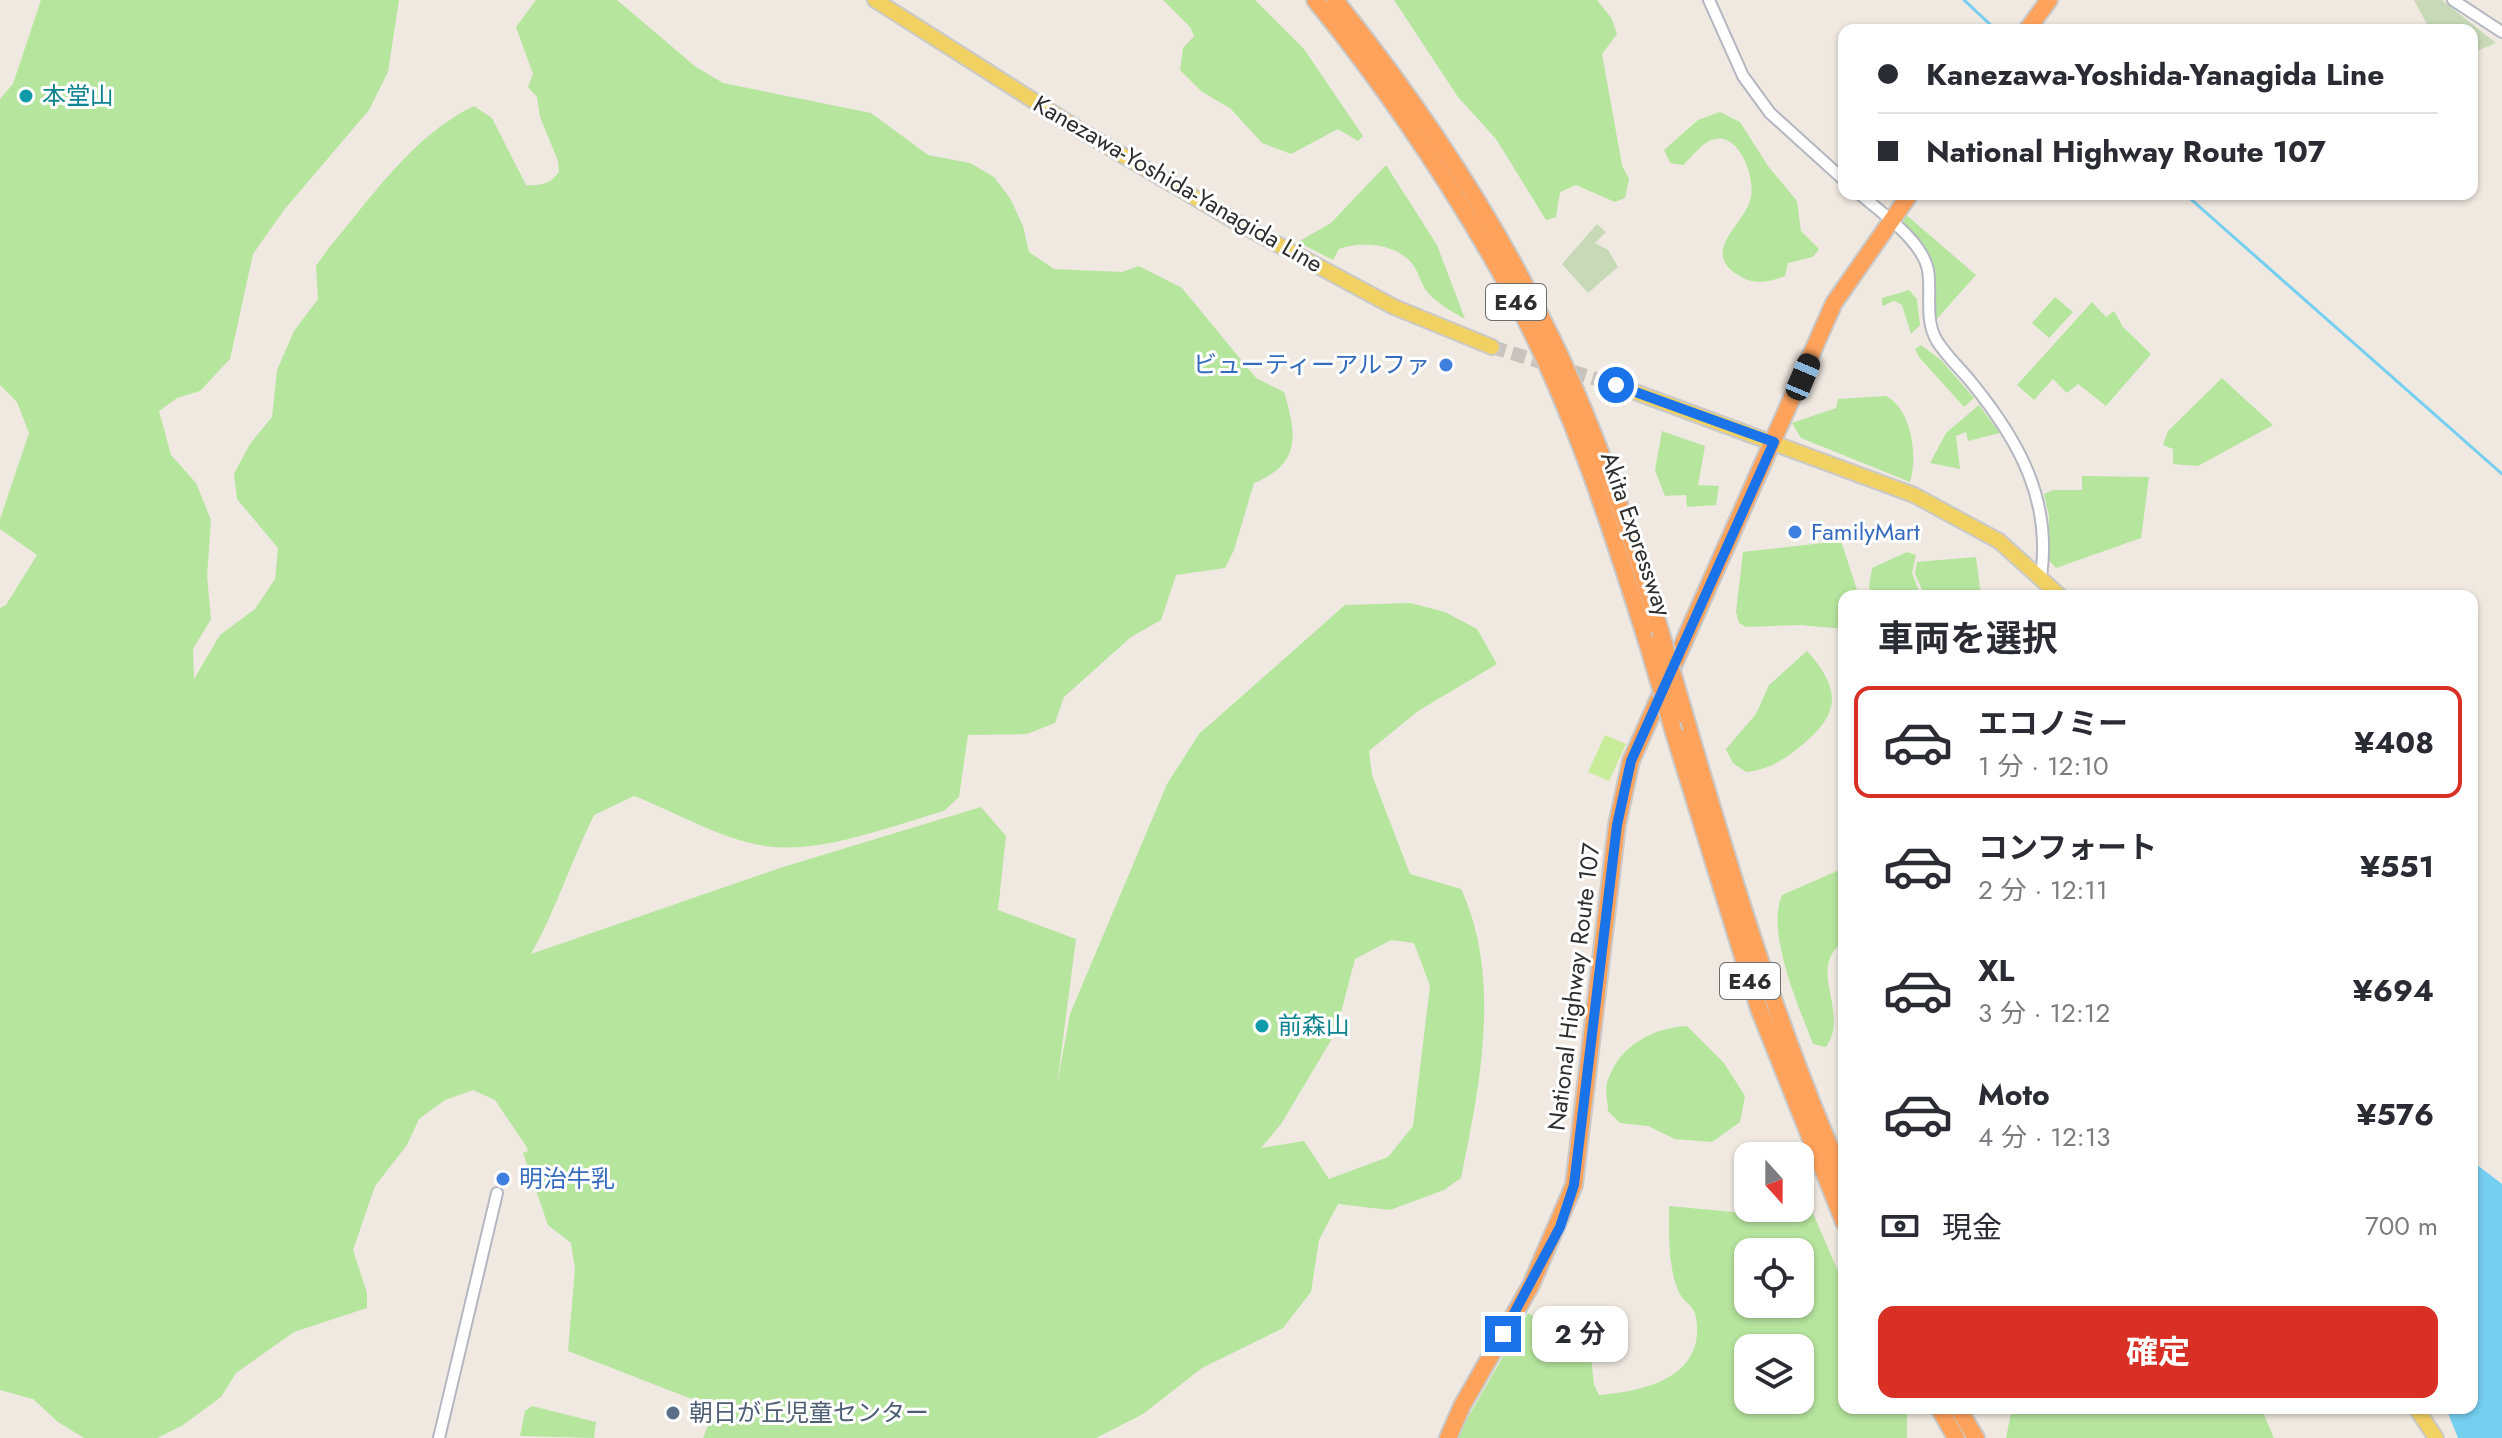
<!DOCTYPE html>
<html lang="ja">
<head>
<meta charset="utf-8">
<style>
  :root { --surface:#fff; --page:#f2f2f3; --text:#2b2b33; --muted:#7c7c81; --line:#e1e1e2; --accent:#d93025 }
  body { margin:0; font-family:Jost,"Noto Sans JP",sans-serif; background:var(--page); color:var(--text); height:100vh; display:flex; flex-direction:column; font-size:30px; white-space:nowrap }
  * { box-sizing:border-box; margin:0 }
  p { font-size:26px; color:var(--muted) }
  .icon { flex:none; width:44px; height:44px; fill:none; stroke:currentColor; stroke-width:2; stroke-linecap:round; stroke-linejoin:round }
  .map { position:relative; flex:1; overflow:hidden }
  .side { position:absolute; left:1838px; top:590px; width:640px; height:824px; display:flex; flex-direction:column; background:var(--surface); border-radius:16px; box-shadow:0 2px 6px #0004 }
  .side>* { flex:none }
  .banner { position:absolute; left:1838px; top:24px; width:640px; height:176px; border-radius:16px; box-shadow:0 2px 6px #0004; display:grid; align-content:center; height:176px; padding:0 40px; background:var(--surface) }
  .needle { width:52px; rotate:159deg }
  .tools { position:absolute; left:1734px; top:1142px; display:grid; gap:16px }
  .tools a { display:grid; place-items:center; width:80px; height:80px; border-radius:16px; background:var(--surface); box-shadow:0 2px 6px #0004; font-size:40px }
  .end { position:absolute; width:36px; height:36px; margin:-18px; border:10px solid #1a73e8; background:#fff; box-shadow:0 0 0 4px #fff }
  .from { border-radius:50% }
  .bubble { position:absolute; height:56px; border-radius:16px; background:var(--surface); box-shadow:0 2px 6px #0004; font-size:26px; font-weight:700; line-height:56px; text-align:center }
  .car { position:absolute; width:24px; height:48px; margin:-24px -12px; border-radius:10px; box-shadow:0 0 6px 2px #0007; background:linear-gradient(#222 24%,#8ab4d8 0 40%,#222 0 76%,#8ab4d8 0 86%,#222 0) }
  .banner b { display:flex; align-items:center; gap:28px; height:76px; font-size:30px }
  .banner b+b { border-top:2px solid var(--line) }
  .banner i { width:20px; height:20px; background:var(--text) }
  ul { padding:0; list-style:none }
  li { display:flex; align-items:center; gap:24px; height:112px; margin:0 16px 12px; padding:0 24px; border:4px solid transparent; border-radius:16px }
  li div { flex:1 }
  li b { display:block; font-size:30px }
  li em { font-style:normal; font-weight:700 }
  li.current { border-color:var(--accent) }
  li>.icon { width:72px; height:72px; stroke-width:1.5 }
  h2 { padding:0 40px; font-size:36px; line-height:96px }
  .pay { display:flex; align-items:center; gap:20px; height:88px; padding:0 40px; font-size:30px }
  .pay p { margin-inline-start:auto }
  .primary-button { display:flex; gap:16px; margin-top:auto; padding:16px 40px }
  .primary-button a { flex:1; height:92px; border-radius:16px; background:var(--accent); color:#fff; font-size:32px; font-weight:700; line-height:92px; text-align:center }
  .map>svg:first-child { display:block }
</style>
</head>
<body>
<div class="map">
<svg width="2502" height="1438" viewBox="0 0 2502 1438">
  <rect width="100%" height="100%" fill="#efe9e1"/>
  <path fill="#b6e59e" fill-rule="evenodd" d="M 41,0 L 399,0 L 388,72 L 369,110 L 284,210 L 253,254 L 230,359 L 200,391 L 177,398 L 159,411 L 171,455 L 196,483 L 211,520 L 207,576 L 211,619 L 193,649 L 194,679 L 220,635 L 255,609 L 275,579 L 278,548 L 237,499 L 234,474 L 250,444 L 272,417 L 277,370 L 294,331 L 318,299 L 316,266 L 328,249 C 371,198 413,135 474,106 L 492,118 L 526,185 C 541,186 550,184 559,172 L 558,161 L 540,117 L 537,97 L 528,87 L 533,74 L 516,27 L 536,0 L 617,0 L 696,67 L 723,83 L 871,113 L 928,155 L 970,163 L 994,177 L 1010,198 L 1023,226 L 1029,252 L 1054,269 L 1122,272 L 1139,266 L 1182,288 L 1256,378 L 1284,392 C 1297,435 1301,464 1254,483 L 1234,550 L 1225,568 L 1176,575 L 1161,620 L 1131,637 L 1064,697 L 1055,723 L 1027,734 L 968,735 L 959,797 L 944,811 C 894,825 826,852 774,847 C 726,843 679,813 634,796 L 594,815 C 571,861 556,910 531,954 L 783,867 L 981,807 L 1006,836 L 998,910 L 1076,939 L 1057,1085 L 1070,1014 L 1167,784 L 1199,734 L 1345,605 L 1410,603 L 1445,612 L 1477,629 L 1497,664 L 1418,711 L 1369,751 L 1372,775 L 1410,874 L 1461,889 C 1502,978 1480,1085 1461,1178 L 1444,1190 L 1390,1210 L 1338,1204 L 1319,1240 L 1311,1292 L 1283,1328 L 1202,1368 L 1143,1414 L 1096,1438 L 703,1438 L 715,1408 L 568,1351 L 575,1269 L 571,1243 L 548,1225 L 523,1153 L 528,1151 L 526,1146 L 495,1100 L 473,1090 L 445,1100 L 419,1119 L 407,1145 L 375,1186 L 353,1250 L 367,1293 L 367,1308 L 294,1332 L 236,1373 L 221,1397 L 183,1425 L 157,1438 L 84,1438 L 58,1422 L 33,1399 L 0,1390 L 0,608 L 6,605 L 37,555 L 0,529 L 0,519 L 29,433 L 17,402 L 0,385 L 0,99 L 13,84 ZM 1391,940 L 1414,943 L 1430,986 L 1413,1126 L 1388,1157 L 1329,1179 L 1304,1141 L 1261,1148 L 1281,1124 L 1336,1032 L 1355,959 Z
    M 1163,0 L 1255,0 L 1304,49 L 1363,136 L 1358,141 L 1338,129 L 1291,154 L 1262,143 L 1231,109 L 1201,91 L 1180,70 L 1183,48 L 1194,36 L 1190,27 Z
    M 1394,0 L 1597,0 L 1612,19 L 1617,34 L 1602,54 L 1622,165 L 1629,179 L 1625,198 L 1615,202 L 1576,185 L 1560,192 L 1556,217 L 1546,220 L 1496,139 L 1458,97 Z
    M 1720,112 L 1740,122 L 1768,166 L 1797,201 L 1801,231 L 1819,249 L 1813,257 L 1788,263 L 1785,276 C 1768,282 1755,286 1738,275 C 1699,251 1746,224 1751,197 C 1755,177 1739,129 1711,140 C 1701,144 1691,158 1683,165 L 1670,163 L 1664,150 L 1698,120 Z
    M 1386,165 L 1437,245 L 1465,319 C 1452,312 1439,304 1429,294 C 1421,286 1420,275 1414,266 C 1398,244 1363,240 1339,249 L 1333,260 L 1298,242 L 1331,223 Z
    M 1904,213 L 1976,275 L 1935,321 C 1927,264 1944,265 1896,222 Z
    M 1909,290 L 1917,299 L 1920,325 L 1911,334 L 1902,305 L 1894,301 L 1882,306 L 1882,298 Z
    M 2055,297 L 2073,312 L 2049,338 L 2032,323 Z
    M 2092,302 L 2106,317 L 2114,311 L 2123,327 L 2151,354 L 2106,406 L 2078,384 L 2067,393 L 2053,379 L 2034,400 L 2017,385 Z
    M 1921,345 L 1941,360 L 1974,398 L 1964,407 L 1919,357 L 1915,349 Z
    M 2222,378 L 2273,425 L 2198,466 L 2173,464 L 2173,449 L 2163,445 L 2168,431 Z
    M 1886,396 C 1912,409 1918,457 1910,482 L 1801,438 L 1792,423 L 1836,408 L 1838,399 Z
    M 1979,405 L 2000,433 L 1968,441 L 1966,432 L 1956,436 L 1960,469 L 1930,463 L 1946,433 Z
    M 1662,431 L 1705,446 L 1698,485 L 1719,486 L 1716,505 L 1687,507 L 1686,495 L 1665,496 L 1655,470 Z
    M 2082,476 L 2149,477 L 2141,538 L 2056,568 L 2048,559 L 2049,516 L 2044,494 L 2053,490 L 2082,490 Z
    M 1841,541 L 1859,596 L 1844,596 L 1844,629 L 1800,625 L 1746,627 L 1739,623 L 1736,612 L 1743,552 Z
    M 1907,552 L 1916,555 L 1912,573 L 1921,596 L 1873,596 L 1869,587 L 1872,568 Z
    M 1976,557 L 1981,596 L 1925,596 L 1915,574 L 1917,562 Z
    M 1807,651 C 1844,692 1839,716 1797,749 C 1781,762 1766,770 1746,772 L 1733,763 L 1726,749 L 1756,714 L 1769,685 Z
    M 1844,868 L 1844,941 C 1805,969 1851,1012 1826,1047 L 1813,1044 C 1798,1005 1766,933 1782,895 Z
    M 1687,1026 L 1724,1063 L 1745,1096 L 1740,1122 L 1712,1142 L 1675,1139 L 1648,1126 L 1620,1123 L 1608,1111 C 1608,1102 1604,1088 1608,1080 C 1620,1045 1653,1028 1687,1026 Z
    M 1802,1188 L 1844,1285 L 1844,1408 L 1907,1408 L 1907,1438 L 1456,1438 L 1528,1313 L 1590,1346 L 1594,1385 L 1599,1395 C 1646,1391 1706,1377 1696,1317 C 1694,1307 1688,1305 1682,1297 C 1677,1291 1673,1276 1672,1268 C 1668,1248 1669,1226 1669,1206 L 1744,1213 L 1755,1208 L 1800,1208 ZM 1748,1252 L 1800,1252 L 1800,1304 L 1748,1304 ZM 1748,1348 L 1800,1348 L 1800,1400 L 1748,1400 Z
    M 532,1406 L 596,1422 L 594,1438 L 520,1436 L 525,1411 Z
    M 2012,1408 L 2261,1408 L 2274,1438 L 2006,1438 Z"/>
  <path fill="#c8d9b8" d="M 2414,0 L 2442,0 L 2496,43 L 2472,53 L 2472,30 L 2430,30 Z
    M 1597,224 L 1606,232 L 1595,243 L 1608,250 L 1618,267 L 1588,293 L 1562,264 Z"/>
  <path fill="#c9ec9a" d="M 1605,735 L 1626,744 L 1609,781 L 1588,772 Z"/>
  <path fill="#75cff0" d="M 2472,1161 L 2502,1184 L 2502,1438 L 2458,1438 L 2446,1408 L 2472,1408 Z"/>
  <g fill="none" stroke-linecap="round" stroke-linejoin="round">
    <path stroke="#75cff0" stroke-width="3" d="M 1964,0 L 1996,30
      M 2185,194 L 2502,474"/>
    <path stroke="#c8c4bd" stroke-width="14" stroke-dasharray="14 7" stroke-linecap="butt" d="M 1492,347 L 1616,385"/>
    <defs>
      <path id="minor" d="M 1709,0 L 1743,76 L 1770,113 L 1844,180
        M 2453,0 L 2502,32
        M 1860,194 C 1881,213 1922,240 1928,270 C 1932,293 1924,320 1937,341 C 1947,357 1961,369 1972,383 C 2019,441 2052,500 2041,577
        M 439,1438 L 497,1193"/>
      <path id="major" d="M 875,0 L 1083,132 L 1238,223 L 1394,307 L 1492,347
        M 1616,385 L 1914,495 L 1999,541 L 2060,596
        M 2416,1408 L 2436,1438"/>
      <path id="highway" d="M 1315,0 C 1388,90 1452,185 1508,286 C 1569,397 1609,521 1647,642
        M 1335,0 C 1420,106 1495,218 1553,341 C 1597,433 1630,532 1660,630
        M 2027,30 L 2049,0
        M 1685,716 C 1731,874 1778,1030 1844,1180
        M 1674,733 L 1759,1009 L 1844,1222
        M 1939,1408 L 1956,1438
        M 1958,1408 L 1976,1438
        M 1448,1438 L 1462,1406 L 1531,1285 L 1574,1185 L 1617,825 L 1631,761 L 1834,303 L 1910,194"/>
    </defs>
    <use href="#minor" stroke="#b4b7c1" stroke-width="14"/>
    <use href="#major" stroke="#c9c9c9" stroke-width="18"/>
    <use href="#highway" stroke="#c9c9c9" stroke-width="20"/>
    <use href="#minor" stroke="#fff" stroke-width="10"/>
    <use href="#major" stroke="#f2d163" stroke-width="14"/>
    <use href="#highway" stroke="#ffa35c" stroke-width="16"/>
    <defs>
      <path id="highway-bridge" d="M 1660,630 L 1685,716
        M 1647,642 L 1674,733"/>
    </defs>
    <use href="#highway-bridge" stroke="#c9c9c9" stroke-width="20" stroke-linecap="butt"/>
    <use href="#highway-bridge" stroke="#ffa35c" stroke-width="16"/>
  </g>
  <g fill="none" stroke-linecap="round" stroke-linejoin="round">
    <path stroke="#1a73e8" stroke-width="10" d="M 1503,1334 L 1560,1227 L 1574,1185 L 1617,825 L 1631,761 L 1774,442 L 1616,385"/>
  </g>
  <g fill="#0f9aa8" stroke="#fff" stroke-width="3">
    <circle cx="26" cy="96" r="8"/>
    <circle cx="1262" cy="1026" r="8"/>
  </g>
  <g fill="#3f7fe0" stroke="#fff" stroke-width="3">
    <circle cx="1446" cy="365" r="8"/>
    <circle cx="1795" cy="532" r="8"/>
    <circle cx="503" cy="1179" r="8"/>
  </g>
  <circle fill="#5c6f8a" stroke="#fff" stroke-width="3" cx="673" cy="1413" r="8"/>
  <g text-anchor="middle" stroke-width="6" stroke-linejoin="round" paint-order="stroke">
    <g fill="#fff" stroke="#6d6d6d" stroke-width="2">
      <rect x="1486" y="284" width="60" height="36" rx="6"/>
      <rect x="1720" y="963" width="60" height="36" rx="6"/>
    </g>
    <g font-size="22" font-weight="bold" fill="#2e2e2e">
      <text x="1516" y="310">E46</text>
      <text x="1750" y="989">E46</text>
    </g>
    <g font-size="24" fill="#0d838f" stroke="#fff" text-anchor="start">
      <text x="42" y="104">本堂山</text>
      <text x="1278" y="1034">前森山</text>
    </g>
    <g font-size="24" fill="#2e2e2e" stroke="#fff">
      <text transform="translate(1178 184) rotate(30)" y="8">Kanezawa-Yoshida-Yanagida Line</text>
      <text transform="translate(1636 534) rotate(71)" y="8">Akita Expressway</text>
      <text transform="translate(1574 987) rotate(-83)" y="8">National Highway Route 107</text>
    </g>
    <g font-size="24" fill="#366cbe" stroke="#fff" text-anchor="start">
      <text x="1430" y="373" text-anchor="end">ビューティーアルファ</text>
      <text x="1811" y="540">FamilyMart</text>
      <text x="519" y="1187">明治牛乳</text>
    </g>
    <g font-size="24" fill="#4e5e75" stroke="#fff" text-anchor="start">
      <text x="689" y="1421">朝日が丘児童センター</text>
    </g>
  </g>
</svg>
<div class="tools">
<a><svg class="needle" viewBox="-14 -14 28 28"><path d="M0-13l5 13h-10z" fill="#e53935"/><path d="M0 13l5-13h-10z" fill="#7c7c81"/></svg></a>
<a><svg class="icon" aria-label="locate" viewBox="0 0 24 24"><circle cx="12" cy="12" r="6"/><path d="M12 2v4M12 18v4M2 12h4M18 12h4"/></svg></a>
<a><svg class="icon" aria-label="layers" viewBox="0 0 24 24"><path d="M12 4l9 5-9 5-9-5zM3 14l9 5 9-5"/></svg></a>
</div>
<i class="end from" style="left:1616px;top:385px"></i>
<i class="end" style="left:1503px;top:1334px"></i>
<div class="bubble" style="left:1532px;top:1306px;width:96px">2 分</div>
<i class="car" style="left:1803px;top:377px;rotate:23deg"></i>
<div class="banner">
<b><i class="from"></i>Kanezawa-Yoshida-Yanagida Line</b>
<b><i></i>National Highway Route 107</b>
</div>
<section class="side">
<h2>車両を選択</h2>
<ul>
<li class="current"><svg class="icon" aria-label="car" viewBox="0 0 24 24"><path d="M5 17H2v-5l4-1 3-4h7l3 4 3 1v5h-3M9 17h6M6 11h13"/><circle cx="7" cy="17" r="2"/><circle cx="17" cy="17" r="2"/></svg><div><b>エコノミー</b><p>1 分 · 12:10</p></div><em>¥408</em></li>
<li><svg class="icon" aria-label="car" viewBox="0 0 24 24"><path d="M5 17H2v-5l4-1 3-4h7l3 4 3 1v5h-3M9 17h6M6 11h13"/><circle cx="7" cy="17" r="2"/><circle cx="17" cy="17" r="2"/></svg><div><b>コンフォート</b><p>2 分 · 12:11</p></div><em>¥551</em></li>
<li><svg class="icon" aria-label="car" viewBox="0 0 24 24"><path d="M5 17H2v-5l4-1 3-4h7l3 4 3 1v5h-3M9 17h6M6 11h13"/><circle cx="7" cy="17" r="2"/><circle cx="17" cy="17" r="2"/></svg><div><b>XL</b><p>3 分 · 12:12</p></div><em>¥694</em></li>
<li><svg class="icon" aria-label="car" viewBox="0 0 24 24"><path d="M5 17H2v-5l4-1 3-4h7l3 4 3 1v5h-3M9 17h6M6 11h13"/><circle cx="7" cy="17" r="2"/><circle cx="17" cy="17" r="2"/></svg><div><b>Moto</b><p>4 分 · 12:13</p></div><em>¥576</em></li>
</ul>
<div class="pay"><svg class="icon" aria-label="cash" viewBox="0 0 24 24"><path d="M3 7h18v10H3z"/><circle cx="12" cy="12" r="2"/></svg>現金<p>700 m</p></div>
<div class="primary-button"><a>確定</a></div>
</section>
</div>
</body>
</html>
